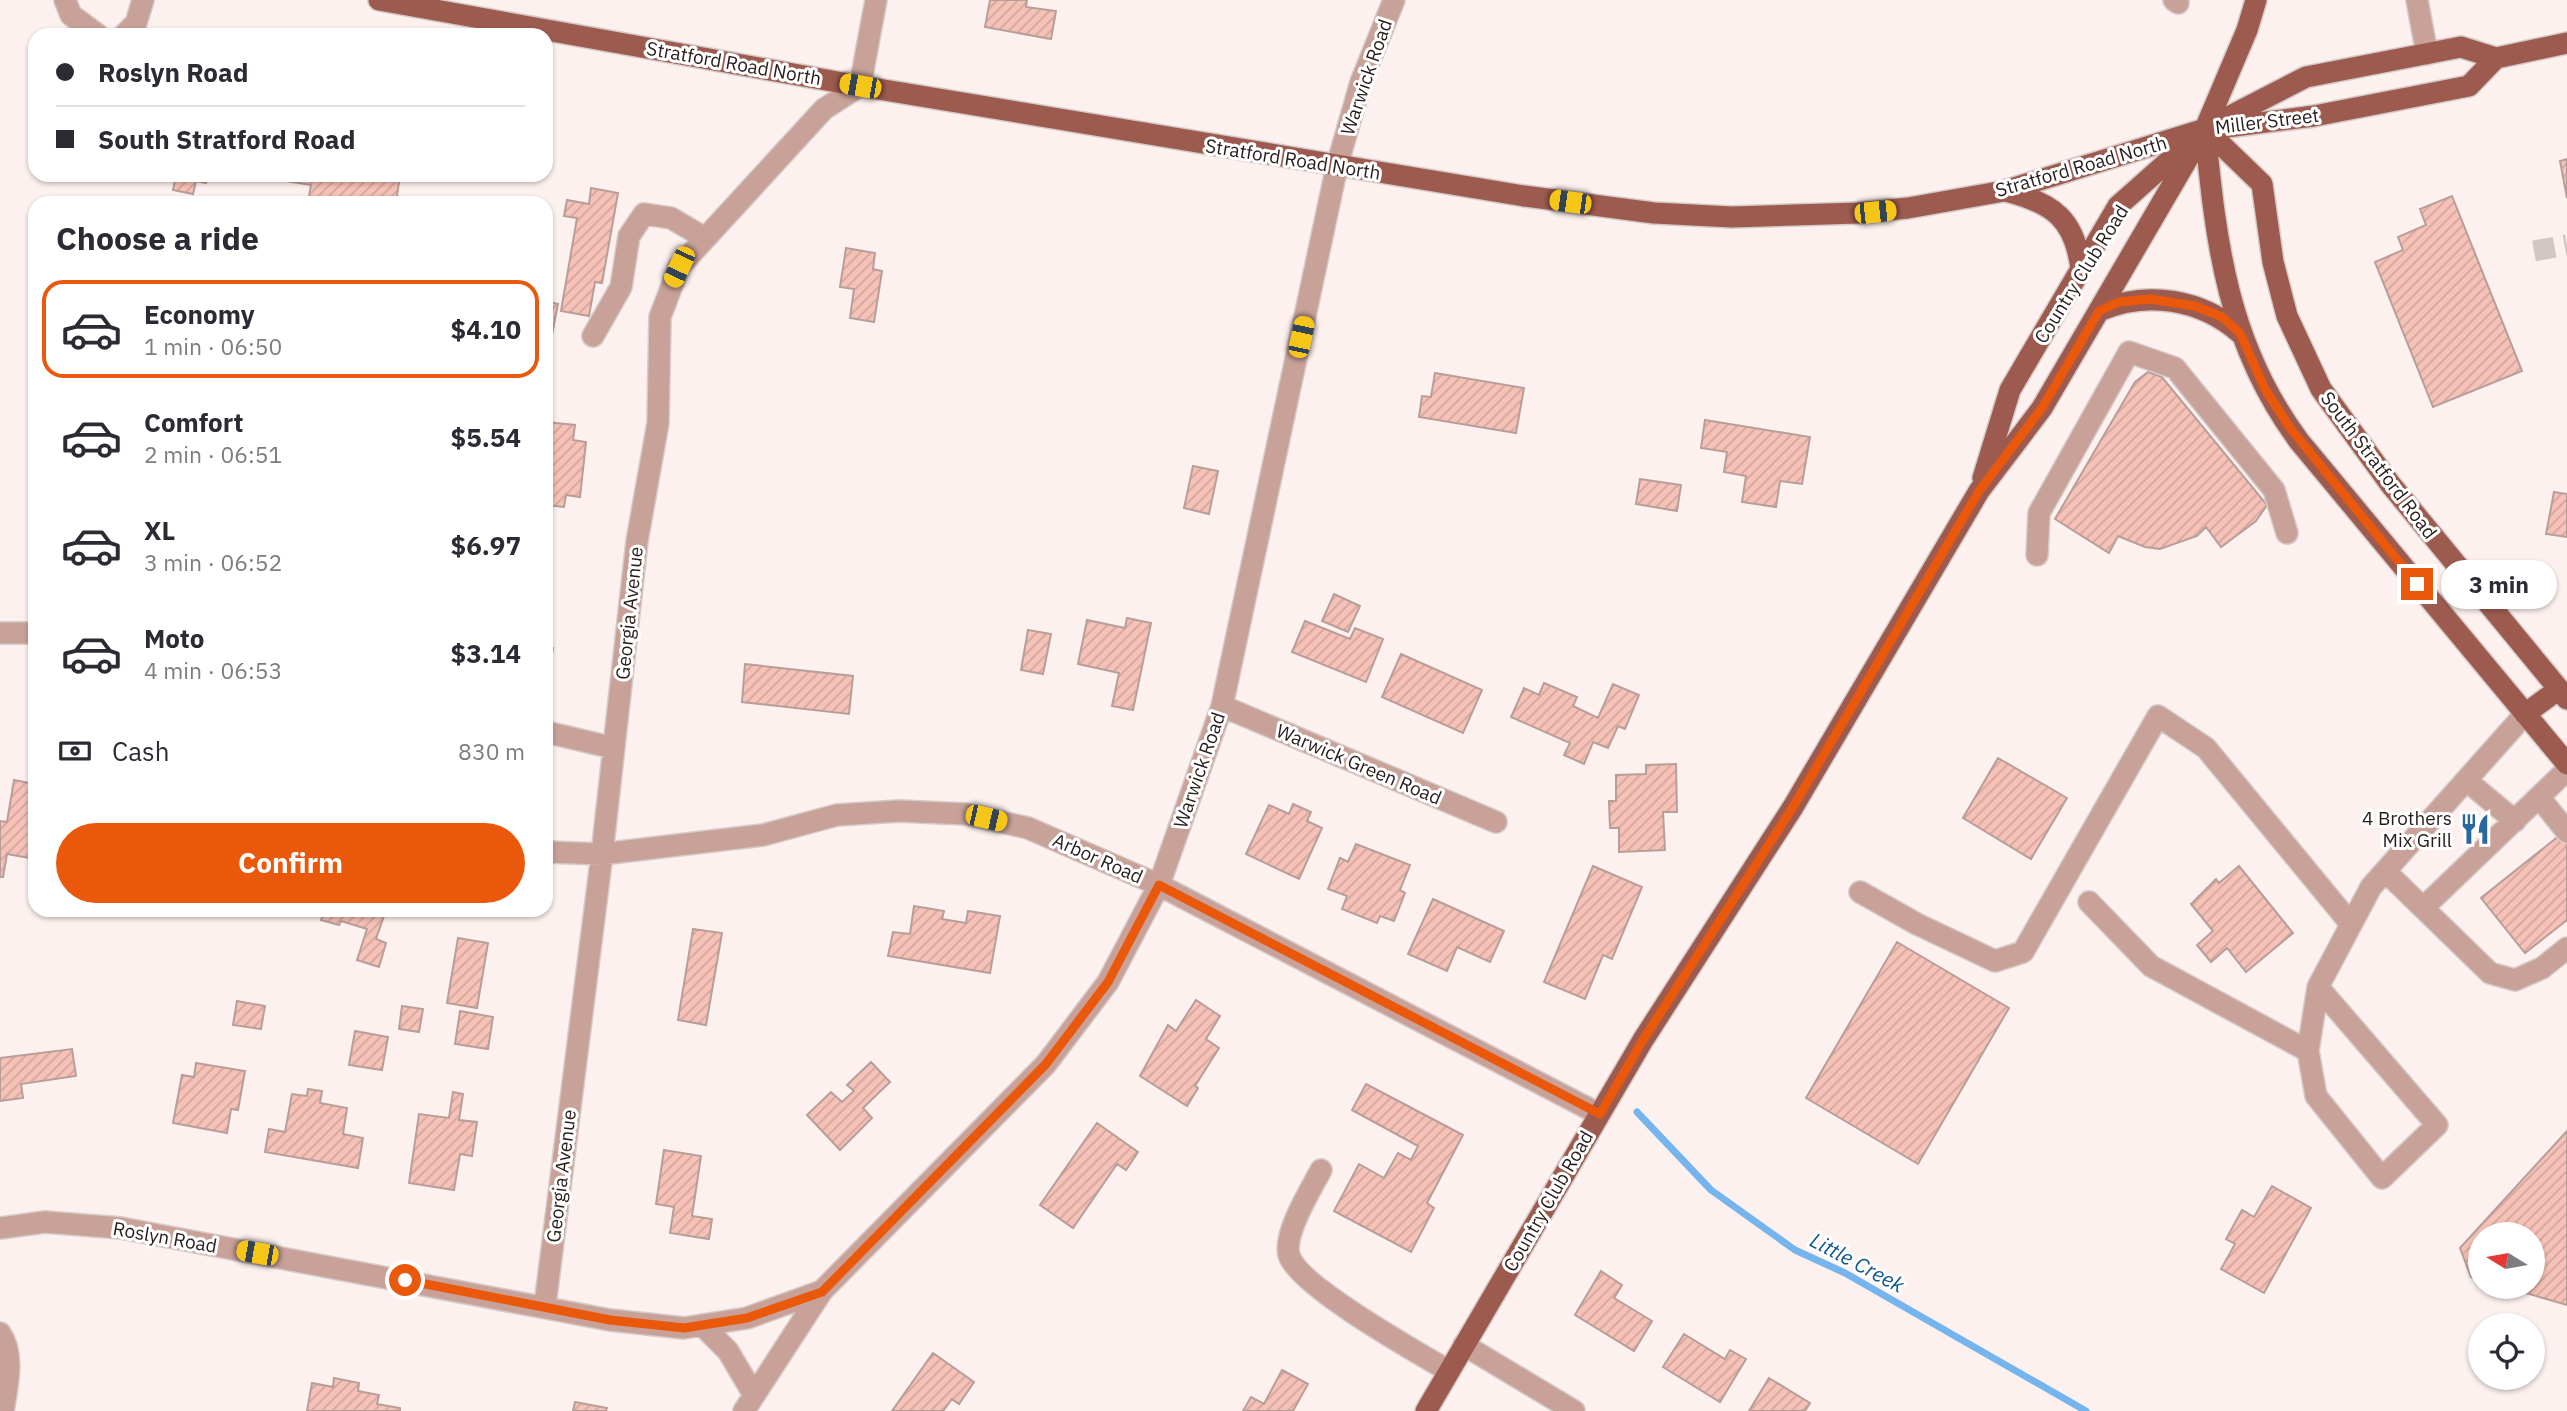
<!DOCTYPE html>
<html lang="en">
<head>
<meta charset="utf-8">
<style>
  :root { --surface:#fff; --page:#f2f2f3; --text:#2b2b33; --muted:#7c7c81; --line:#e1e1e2; --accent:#ea580c }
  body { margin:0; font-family:"IBM Plex Sans",sans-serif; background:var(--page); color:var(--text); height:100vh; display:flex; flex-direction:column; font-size:26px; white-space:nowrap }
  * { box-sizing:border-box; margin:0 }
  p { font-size:23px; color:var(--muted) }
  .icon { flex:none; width:38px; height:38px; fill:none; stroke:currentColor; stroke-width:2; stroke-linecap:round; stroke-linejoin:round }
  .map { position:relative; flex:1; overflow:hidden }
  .side { position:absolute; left:28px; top:196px; width:525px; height:721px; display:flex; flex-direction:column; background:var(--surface); border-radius:21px; box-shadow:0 2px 5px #0004 }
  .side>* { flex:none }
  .guide { position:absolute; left:28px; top:28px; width:525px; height:154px; border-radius:21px; box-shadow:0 2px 5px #0004; display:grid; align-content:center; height:154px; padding:0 28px; background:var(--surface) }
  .needle { width:46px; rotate:281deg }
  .fabs { position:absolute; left:2468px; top:1222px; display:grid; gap:14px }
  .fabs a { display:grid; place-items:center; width:77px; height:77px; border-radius:50%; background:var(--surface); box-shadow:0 2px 5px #0004; font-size:35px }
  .end { position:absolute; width:32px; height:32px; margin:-16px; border:9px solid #ea580c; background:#fff; box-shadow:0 0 0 4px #fff }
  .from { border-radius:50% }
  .bubble { position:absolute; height:49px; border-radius:24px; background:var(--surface); box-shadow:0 2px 5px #0004; font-size:23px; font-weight:700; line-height:49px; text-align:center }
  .car { position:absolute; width:21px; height:42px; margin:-21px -10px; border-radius:9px; box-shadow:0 0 5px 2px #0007; background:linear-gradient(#f5c518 24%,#345 0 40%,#f5c518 0 76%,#345 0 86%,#f5c518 0) }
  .guide b { display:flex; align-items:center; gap:24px; height:66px; font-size:26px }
  .guide b+b { border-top:2px solid var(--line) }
  .guide i { width:18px; height:18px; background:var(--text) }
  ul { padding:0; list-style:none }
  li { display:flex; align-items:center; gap:21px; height:98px; margin:0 14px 10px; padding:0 14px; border:4px solid transparent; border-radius:21px }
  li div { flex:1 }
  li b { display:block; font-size:26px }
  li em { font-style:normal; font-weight:700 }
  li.on { border-color:var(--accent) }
  li>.icon { width:63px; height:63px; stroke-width:1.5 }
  h2 { padding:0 28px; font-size:32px; line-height:84px }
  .pay { display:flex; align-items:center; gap:18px; height:77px; padding:0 28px; font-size:26px }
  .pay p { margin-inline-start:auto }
  .primary-button { display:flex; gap:14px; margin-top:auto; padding:14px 28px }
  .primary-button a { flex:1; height:80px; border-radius:42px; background:var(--accent); color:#fff; font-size:28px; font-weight:700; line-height:80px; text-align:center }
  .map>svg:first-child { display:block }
</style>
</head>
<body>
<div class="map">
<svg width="2567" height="1411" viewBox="0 0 2567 1411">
  <defs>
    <pattern id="building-hatch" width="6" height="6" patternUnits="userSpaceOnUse" patternTransform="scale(1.75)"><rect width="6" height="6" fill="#f6c1b6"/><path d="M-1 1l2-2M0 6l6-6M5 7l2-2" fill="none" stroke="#d3a59c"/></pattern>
  </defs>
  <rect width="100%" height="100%" fill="#fcf1ef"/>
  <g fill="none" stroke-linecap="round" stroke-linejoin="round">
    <path stroke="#75b4ed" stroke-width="7" d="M 1637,1112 L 1711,1190 L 1795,1250 L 1845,1273 L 2086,1411"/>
  </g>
  <path fill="url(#building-hatch)" stroke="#b89e99" stroke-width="2" d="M 990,0 L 1027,0 L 1026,7 L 1056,11 L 1051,39 L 985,27 Z
    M 2567,159 L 2567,198 L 2560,161 Z
    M 156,175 L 208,175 L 206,183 L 196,181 L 193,194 L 173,190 L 175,181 L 156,177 Z
    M 287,175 L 400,175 L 396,203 L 308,202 L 311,185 L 286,181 Z
    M 591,188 L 618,193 L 602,283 L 595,282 L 589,316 L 561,311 L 577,218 L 564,216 L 567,200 L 589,204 Z
    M 2452,196 L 2522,371 L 2433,407 L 2375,262 L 2403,250 L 2398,237 L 2426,225 L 2420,209 Z
    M 846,248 L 875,253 L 873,269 L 882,271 L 874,322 L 850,318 L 854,289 L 840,287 Z
    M 546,301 L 558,304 L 549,350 L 546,349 Z
    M 2148,372 L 2162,377 L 2267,505 L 2256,521 L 2221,547 L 2206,527 L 2197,536 L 2160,549 L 2145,547 L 2118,536 L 2109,553 L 2055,519 L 2135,382 Z
    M 1435,373 L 1524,388 L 1516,433 L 1419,417 L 1422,396 L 1431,397 Z
    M 1705,420 L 1810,437 L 1802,484 L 1780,481 L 1776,507 L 1742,502 L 1746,476 L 1724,472 L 1727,452 L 1701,448 Z
    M 546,422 L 575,425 L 573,440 L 586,442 L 580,497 L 566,495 L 564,507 L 546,505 Z
    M 1193,466 L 1218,471 L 1209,514 L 1184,508 Z
    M 1640,479 L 1681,485 L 1677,511 L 1636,504 Z
    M 2554,492 L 2567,494 L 2567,537 L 2546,534 Z
    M 1334,594 L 1360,606 L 1348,632 L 1322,621 Z
    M 1127,618 L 1151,623 L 1133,710 L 1112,706 L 1119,673 L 1078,664 L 1087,620 L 1125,628 Z
    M 1305,621 L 1350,639 L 1355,628 L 1383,639 L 1366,682 L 1292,652 Z
    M 546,623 L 550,623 L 546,647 L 553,648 L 547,685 L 546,685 Z
    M 1028,630 L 1051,634 L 1043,674 L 1021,670 Z
    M 1401,654 L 1482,690 L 1463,733 L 1382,697 Z
    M 745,664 L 853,676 L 849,714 L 742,702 Z
    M 1544,683 L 1577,697 L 1573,706 L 1598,718 L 1613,684 L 1639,695 L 1625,729 L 1618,726 L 1608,748 L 1593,742 L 1584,764 L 1564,755 L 1570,743 L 1511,717 L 1524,688 L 1539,695 Z
    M 1998,758 L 2067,798 L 2031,859 L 1963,818 Z
    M 1676,764 L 1677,812 L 1663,812 L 1665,850 L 1619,852 L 1619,828 L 1610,828 L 1609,801 L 1616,801 L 1616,775 L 1646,774 L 1646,765 Z
    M 14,780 L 35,784 L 35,859 L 7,854 L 3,877 L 0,877 L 0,821 L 7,822 Z
    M 1293,804 L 1311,812 L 1307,821 L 1322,828 L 1299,879 L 1246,854 L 1269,805 L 1289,814 Z
    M 2560,835 L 2567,844 L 2567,920 L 2525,953 L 2481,898 Z
    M 1356,844 L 1410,865 L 1400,890 L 1405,893 L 1394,921 L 1380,916 L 1377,923 L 1342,909 L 1347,896 L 1328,889 L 1340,858 L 1348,862 Z
    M 1593,866 L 1642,887 L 1612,959 L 1603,955 L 1585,999 L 1544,982 Z
    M 2239,866 L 2293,933 L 2246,972 L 2227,948 L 2211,962 L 2197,945 L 2213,931 L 2191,904 L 2216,879 L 2219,883 Z
    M 1433,899 L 1504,931 L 1490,962 L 1457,947 L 1447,971 L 1408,954 Z
    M 914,906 L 944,911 L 942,919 L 966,923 L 968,911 L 1000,916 L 990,973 L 888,956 L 893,932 L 910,934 Z
    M 325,910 L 386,910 L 376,939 L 386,943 L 379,967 L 357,960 L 367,929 L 341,921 L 339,925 L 321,920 Z
    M 693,929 L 722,933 L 706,1025 L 678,1020 Z
    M 458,938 L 488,943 L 477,1008 L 447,1003 Z
    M 1897,942 L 2009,1008 L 1918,1164 L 1806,1098 Z
    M 1196,1000 L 1220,1016 L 1206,1039 L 1219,1048 L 1195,1086 L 1198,1088 L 1187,1106 L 1140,1076 L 1168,1025 L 1176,1031 Z
    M 237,1001 L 265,1006 L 261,1029 L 233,1025 Z
    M 402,1006 L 423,1009 L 419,1032 L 399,1029 Z
    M 460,1011 L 493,1017 L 488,1049 L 455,1044 Z
    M 355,1031 L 388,1037 L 382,1070 L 349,1065 Z
    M 72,1049 L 76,1076 L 21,1084 L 23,1098 L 0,1101 L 0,1058 Z
    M 871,1062 L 890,1082 L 863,1108 L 872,1118 L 840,1150 L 807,1115 L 831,1092 L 842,1102 L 854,1091 L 847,1085 Z
    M 196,1063 L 245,1071 L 238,1110 L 231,1109 L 227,1133 L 173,1123 L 182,1075 L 194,1077 Z
    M 1366,1084 L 1463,1135 L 1427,1203 L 1434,1208 L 1411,1252 L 1334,1211 L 1359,1164 L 1384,1178 L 1398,1153 L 1411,1160 L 1418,1146 L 1352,1110 Z
    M 308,1089 L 322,1091 L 320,1103 L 347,1108 L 343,1134 L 363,1138 L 358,1168 L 265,1152 L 269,1129 L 285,1132 L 292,1094 L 307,1096 Z
    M 453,1092 L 463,1094 L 459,1120 L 477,1122 L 472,1156 L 460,1154 L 454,1190 L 409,1183 L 419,1114 L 449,1118 Z
    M 1097,1123 L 1138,1152 L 1126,1170 L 1117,1164 L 1073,1228 L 1040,1205 Z
    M 2567,1131 L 2567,1305 L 2502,1286 L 2532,1286 L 2532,1234 L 2480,1234 L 2480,1280 L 2471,1277 L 2460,1248 Z
    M 664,1150 L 701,1156 L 692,1216 L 712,1219 L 709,1239 L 670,1233 L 674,1207 L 656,1204 Z
    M 2272,1186 L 2311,1208 L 2264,1293 L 2221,1269 L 2235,1244 L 2226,1239 L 2242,1210 L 2254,1217 Z
    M 1601,1271 L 1622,1285 L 1614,1298 L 1652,1321 L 1634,1351 L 1575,1315 Z
    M 1684,1334 L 1725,1359 L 1730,1350 L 1746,1359 L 1720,1402 L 1663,1367 Z
    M 933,1353 L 974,1382 L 959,1404 L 952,1399 L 943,1411 L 892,1411 Z
    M 1282,1370 L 1308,1384 L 1293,1411 L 1243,1411 L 1251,1397 L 1264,1404 Z
    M 334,1378 L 359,1383 L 358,1391 L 379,1395 L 377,1404 L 400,1408 L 400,1411 L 307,1411 L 312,1383 L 333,1387 Z
    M 1769,1378 L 1810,1403 L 1805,1411 L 1749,1411 Z
    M 575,1402 L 607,1408 L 606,1411 L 573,1411 Z"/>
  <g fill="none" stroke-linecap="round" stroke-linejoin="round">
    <path stroke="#d1c7c5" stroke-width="21" stroke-dasharray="21 10" stroke-linecap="butt" d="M 2534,251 L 2567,245"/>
    <defs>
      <path id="minor" d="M 65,0 L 71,15 L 98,35
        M 2174,0 L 2178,3
        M 2417,0 L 2427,54
        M 124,35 L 136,23 L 143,0
        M 593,336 L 621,287 L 629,236 L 644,214 L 671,218 L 705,238
        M 2037,555 L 2039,513 L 2129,352 L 2175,368 L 2274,490 L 2287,533
        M 0,633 L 35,633
        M 1222,706 L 1496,822
        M 546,732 L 614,748
        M 2467,781 L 2515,821
        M 2539,797 L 2567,832
        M 546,852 L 602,854 L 763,835 L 837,815 L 899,811 L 966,814 L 1028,828 L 1159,885 L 1599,1114
        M 2385,871 L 2490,973 L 2515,980 L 2542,968 L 2567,948
        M 1860,892 L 1917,924 L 1995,961 L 2023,952 L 2158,716 L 2206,748 L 2350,923
        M 2089,902 L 2151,966 L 2308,1051 L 2316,1096 L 2382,1178 L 2437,1125 L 2318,987 L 2308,1051
        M 2423,908 L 2567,770
        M 2318,987 L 2371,887 L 2525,714
        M 1321,1170 C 1311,1189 1283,1234 1289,1255 C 1297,1285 1418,1353 1449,1371
        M 0,1228 L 45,1222 L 121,1228 L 610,1320 L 684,1328 L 747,1318 L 822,1291
        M 545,1305 L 602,854 L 637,541 L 658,423 L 660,317 L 679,267 L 824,109 L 860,86 L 876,0
        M 702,1325 L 728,1351 L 754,1395
        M 0,1333 C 15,1354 7,1387 3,1411
        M 1464,1345 L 1574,1411
        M 744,1411 L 822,1291 L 1046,1064 L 1108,982 L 1159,885 L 1222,706 L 1337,166 L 1361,82 L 1394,0"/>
      <path id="major" d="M 379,0 L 860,86 L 1524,196 L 1654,213 L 1732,217 L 1858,213 L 1908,208 L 2004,191 L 2205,129 L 2306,77 L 2461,47 L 2496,58 L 2567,43
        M 2219,128 L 2314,116 L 2469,86 L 2496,58
        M 2205,129 C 2216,245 2228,345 2299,441 L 2567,764
        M 2205,129 L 2262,184 L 2273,262 L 2287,316 L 2321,389 L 2391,485 L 2567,699
        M 2006,191 C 2053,203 2075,219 2081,269
        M 2099,311 C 2147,290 2201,299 2240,333
        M 1983,478 L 2010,390 L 2118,206 L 2190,142
        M 2525,714 L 2559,689
        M 1426,1411 L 1643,1040 L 1793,807 L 1979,491 L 2042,408 L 2205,129 L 2247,30 L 2256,0"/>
    </defs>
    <use href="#minor" stroke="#d5cbc9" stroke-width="24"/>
    <use href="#major" stroke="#d5cbc9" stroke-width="24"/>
    <use href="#minor" stroke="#c8a199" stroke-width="21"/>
    <use href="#major" stroke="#9d5b4f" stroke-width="21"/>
  </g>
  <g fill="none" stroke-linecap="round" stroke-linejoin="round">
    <path stroke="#ea580c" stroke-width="9" d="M 405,1280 L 610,1320 L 684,1328 L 747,1318 L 822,1292 L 1046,1064 L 1108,982 L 1159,885 L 1600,1114 L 1643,1040 L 1793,807 L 1979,491 L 2042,408 L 2099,311 L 2119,302 L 2150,299 L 2195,306 L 2222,317 L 2240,333 L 2265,389 L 2290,428 L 2417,584"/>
  </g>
  <defs>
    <symbol id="restaurant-bare" viewBox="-9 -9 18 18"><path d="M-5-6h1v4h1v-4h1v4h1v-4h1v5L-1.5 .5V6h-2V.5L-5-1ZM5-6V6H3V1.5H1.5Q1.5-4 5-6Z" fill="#28689e" stroke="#fff" stroke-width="2.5" paint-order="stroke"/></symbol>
  </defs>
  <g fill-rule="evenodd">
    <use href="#restaurant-bare" x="2453" y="807" width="44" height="44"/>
  </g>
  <g text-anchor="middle" stroke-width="6" stroke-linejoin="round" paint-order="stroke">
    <g font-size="19" fill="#261d1b" stroke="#fff">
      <text transform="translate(734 63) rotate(10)" y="7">Stratford Road North</text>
      <text transform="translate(1366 77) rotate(-71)" y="7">Warwick Road</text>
      <text transform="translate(2267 121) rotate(-7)" y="7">Miller Street</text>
      <text transform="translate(1293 159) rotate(9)" y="7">Stratford Road North</text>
      <text transform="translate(2081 166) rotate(-16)" y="7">Stratford Road North</text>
      <text transform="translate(2081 274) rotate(-58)" y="7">Country Club Road</text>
      <text transform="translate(2379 465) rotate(53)" y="7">South Stratford Road</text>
      <text transform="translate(629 613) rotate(-84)" y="7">Georgia Avenue</text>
      <text transform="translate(1359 764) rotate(23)" y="7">Warwick Green Road</text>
      <text transform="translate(1199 770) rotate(-71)" y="7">Warwick Road</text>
      <text transform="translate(1098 858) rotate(24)" y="7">Arbor Road</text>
      <text transform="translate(561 1176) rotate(-83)" y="7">Georgia Avenue</text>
      <text transform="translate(1548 1201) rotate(-60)" y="7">Country Club Road</text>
      <text transform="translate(165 1237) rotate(10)" y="7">Roslyn Road</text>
    </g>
    <g font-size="19" fill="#261d1b" stroke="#fff" text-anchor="end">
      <text x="2452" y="825">4 Brothers<tspan x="2452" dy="22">Mix Grill</tspan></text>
    </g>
    <g font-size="21" font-style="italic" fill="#11578b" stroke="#fff">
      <text transform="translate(1857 1263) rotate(28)" y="7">Little Creek</text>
    </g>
  </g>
</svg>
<div class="fabs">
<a><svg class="needle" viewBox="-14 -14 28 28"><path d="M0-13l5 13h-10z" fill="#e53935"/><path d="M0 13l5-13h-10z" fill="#7c7c81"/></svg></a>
<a><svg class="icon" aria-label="locate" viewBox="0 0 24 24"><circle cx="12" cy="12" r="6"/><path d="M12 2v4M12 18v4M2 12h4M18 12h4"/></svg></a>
</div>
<i class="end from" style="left:405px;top:1280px"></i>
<i class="end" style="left:2417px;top:584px"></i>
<div class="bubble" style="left:2441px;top:560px;width:116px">3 min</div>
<i class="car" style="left:860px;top:86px;rotate:280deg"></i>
<i class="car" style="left:1570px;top:202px;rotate:278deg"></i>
<i class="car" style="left:1875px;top:212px;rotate:84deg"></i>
<i class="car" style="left:679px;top:267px;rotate:205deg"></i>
<i class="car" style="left:1301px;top:337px;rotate:12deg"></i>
<i class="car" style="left:986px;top:818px;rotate:103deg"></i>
<i class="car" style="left:257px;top:1253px;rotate:280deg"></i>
<div class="guide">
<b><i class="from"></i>Roslyn Road</b>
<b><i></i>South Stratford Road</b>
</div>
<section class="side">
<h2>Choose a ride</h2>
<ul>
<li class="on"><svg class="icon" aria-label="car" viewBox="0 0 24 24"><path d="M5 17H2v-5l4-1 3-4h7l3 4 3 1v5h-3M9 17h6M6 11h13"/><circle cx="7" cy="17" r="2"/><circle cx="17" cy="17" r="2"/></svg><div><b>Economy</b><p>1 min · 06:50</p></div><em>$4.10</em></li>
<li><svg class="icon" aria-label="car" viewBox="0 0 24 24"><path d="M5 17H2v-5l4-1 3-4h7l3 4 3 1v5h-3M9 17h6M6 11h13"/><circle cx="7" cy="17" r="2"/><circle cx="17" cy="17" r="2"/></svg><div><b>Comfort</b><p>2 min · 06:51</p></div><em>$5.54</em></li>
<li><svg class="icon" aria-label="car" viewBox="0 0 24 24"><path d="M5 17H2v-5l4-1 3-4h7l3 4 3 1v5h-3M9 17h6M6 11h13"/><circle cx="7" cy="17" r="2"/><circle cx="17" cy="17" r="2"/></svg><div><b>XL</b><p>3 min · 06:52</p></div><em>$6.97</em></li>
<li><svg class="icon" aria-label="car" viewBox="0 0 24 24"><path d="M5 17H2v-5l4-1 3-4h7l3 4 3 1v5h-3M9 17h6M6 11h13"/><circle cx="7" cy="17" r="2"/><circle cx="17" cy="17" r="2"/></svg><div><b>Moto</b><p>4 min · 06:53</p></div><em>$3.14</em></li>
</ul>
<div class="pay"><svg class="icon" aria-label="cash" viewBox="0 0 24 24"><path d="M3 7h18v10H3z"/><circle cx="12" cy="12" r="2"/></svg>Cash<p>830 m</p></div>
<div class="primary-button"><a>Confirm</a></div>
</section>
</div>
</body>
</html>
